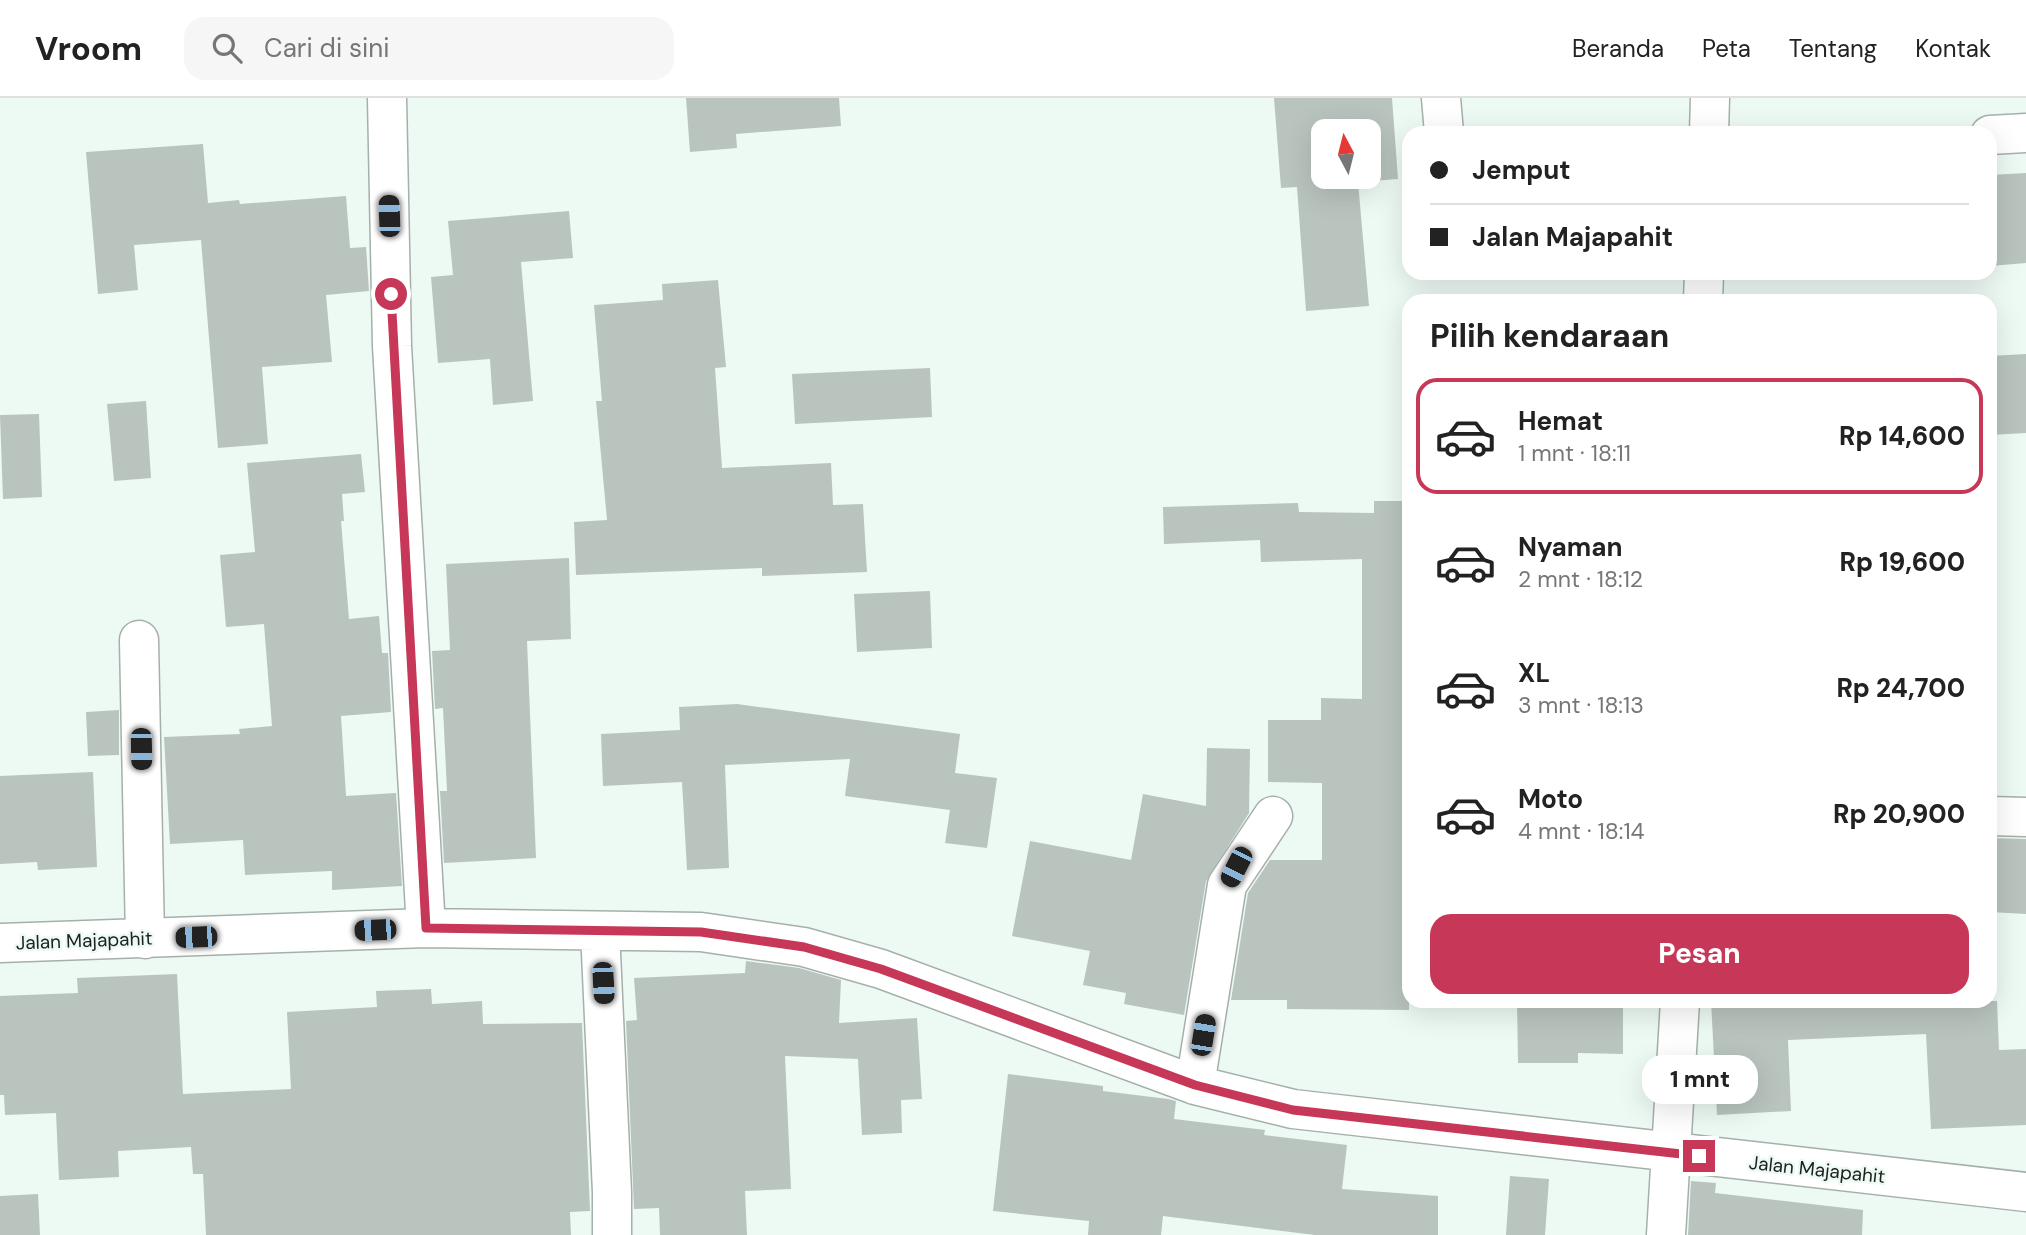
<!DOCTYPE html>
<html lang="id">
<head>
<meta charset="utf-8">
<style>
  :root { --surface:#fff; --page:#f6f6f6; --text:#222; --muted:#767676; --line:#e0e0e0; --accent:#c73758 }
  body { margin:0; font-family:"DM Sans",sans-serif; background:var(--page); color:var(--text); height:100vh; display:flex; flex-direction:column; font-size:26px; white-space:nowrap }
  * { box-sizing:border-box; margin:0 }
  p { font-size:23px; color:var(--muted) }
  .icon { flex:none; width:38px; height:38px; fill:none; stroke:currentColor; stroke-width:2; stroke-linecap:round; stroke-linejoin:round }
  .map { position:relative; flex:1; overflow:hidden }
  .details { position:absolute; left:1402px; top:196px; width:595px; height:714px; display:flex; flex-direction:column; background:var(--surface); border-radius:21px; box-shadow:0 7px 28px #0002 }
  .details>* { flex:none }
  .guide { position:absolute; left:1402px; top:28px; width:595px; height:154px; border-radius:21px; box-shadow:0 7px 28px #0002; display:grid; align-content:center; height:154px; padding:0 28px; background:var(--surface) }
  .needle { width:46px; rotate:353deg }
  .controls { position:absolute; left:1311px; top:21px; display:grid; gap:14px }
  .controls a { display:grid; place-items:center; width:70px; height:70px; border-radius:14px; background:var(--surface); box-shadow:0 7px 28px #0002; font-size:35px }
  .end { position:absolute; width:32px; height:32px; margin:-16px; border:9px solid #c73758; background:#fff; box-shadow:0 0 0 4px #fff }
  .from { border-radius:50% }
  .bubble { position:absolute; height:49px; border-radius:21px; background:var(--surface); box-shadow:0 7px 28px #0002; font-size:23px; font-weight:800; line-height:49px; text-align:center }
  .car { position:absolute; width:21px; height:42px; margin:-21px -10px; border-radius:9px; box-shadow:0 0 5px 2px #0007; background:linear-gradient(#222 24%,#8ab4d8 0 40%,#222 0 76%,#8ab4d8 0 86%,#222 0) }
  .guide b { display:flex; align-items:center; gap:24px; height:66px; font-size:26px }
  .guide b+b { border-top:2px solid var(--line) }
  .guide i { width:18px; height:18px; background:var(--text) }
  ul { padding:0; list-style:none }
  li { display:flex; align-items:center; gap:21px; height:116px; margin:0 14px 10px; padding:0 14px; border:4px solid transparent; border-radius:21px }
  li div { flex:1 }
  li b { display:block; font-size:26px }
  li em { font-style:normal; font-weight:800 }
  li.current { border-color:var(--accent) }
  li>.icon { width:63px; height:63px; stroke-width:1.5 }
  h2 { padding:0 28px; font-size:32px; line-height:84px }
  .action { display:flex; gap:14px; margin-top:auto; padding:14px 28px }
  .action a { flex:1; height:80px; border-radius:21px; background:var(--accent); color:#fff; font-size:28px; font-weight:800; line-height:80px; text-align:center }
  header { display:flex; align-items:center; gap:42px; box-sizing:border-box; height:98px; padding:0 35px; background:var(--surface); border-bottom:2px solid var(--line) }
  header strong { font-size:33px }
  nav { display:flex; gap:38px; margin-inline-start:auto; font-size:24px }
  .search { width:490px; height:63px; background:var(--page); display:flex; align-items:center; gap:18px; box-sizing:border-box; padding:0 24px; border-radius:21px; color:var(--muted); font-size:26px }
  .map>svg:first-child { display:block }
</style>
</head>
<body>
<header>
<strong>Vroom</strong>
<div class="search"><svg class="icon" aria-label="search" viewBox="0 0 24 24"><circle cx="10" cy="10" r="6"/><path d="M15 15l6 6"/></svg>Cari di sini</div>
<nav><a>Beranda</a><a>Peta</a><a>Tentang</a><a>Kontak</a></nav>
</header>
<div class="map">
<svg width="2026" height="1137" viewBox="0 0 2026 1137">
  <rect width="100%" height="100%" fill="#edf9f3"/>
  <path fill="#b9c4be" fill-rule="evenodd" d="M 686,0 L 839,0 L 841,28 L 736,36 L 737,50 L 690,54 Z
    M 1274,0 L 1392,0 L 1398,81 L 1358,84 L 1369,208 L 1306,213 L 1297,89 L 1281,90 ZM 1323,33 L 1368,33 L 1368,79 L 1323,79 Z
    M 203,46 L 208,105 L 239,102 L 240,106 L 346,98 L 350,150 L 366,149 L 369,193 L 326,197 L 332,264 L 262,269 L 268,346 L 218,350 L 201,142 L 134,147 L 138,192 L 98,196 L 86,54 Z
    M 2026,75 L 2026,165 L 1990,168 L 1990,77 Z
    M 569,113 L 573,160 L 521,164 L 533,303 L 493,307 L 490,261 L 438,265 L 431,179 L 453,177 L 448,123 Z
    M 718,182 L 726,269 L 715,270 L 722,370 L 831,365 L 833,407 L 863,406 L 867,474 L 762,478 L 762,470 L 576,477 L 574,424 L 607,422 L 596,303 L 602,303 L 594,207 L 663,202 L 662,186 Z
    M 2026,256 L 2026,335 L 1990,337 L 1990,258 Z
    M 930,270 L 932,319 L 795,326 L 792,276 Z
    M 146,303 L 151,380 L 114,383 L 107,306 Z
    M 39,316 L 42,399 L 3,401 L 0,317 Z
    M 361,356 L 365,394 L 342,396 L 344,423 L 341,423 L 349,521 L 379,518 L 382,555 L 388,555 L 391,614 L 341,618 L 346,698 L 396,695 L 402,788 L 332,792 L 332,773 L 245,777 L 243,742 L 170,746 L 164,639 L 240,636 L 239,631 L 272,628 L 264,526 L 226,529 L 220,457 L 255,454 L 247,365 Z
    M 1374,403 L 1409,403 L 1404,677 L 1409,677 L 1409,912 L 1287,911 L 1287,902 L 1231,902 L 1248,795 L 1270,762 L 1322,762 L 1322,685 L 1268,684 L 1268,622 L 1321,622 L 1321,600 L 1362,601 L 1362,461 L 1261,464 L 1260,442 L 1164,446 L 1163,409 L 1298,405 L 1299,414 L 1374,415 Z
    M 569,460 L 571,541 L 527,543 L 536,760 L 444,765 L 440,693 L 447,693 L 443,610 L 435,611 L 432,553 L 450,552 L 446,466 Z
    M 930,493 L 932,550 L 857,554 L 854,496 Z
    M 737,606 L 960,636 L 955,675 L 997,680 L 987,750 L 945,745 L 950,712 L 845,698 L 850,661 L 725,667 L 729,770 L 687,772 L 682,684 L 603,688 L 601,636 L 680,632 L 679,609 Z
    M 119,612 L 119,657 L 88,658 L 86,614 Z
    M 1207,650 L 1250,651 L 1249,715 L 1206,783 L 1184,917 L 1124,906 L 1126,895 L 1083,887 L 1090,853 L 1012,838 L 1030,743 L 1131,762 L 1143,696 L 1206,708 Z
    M 93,674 L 97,769 L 38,772 L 37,764 L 0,766 L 0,678 Z
    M 1990,740 L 2026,741 L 2026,816 L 1990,814 Z
    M 746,863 L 799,870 L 841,882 L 839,925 L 917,920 L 922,1001 L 901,1002 L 902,1035 L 862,1037 L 858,961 L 785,958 L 791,1091 L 745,1093 L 747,1137 L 660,1137 L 659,1110 L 634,1111 L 626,923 L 637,922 L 634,880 L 745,875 Z
    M 177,876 L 183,996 L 291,991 L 287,914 L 377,909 L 376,893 L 431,891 L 432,906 L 482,903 L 483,926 L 582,925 L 590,1113 L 570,1114 L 571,1137 L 206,1137 L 203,1076 L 193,1076 L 191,1049 L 118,1053 L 119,1079 L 59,1082 L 56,1015 L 5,1017 L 4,997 L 0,997 L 0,898 L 78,895 L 77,880 Z
    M 1517,903 L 1623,903 L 1623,956 L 1578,955 L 1578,965 L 1518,965 Z
    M 1711,903 L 1997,903 L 1999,952 L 2026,951 L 2026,1027 L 1931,1031 L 1926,936 L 1788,942 L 1791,1013 L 1717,1017 Z
    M 1008,976 L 1103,988 L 1103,993 L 1168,1001 L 1176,1003 L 1174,1021 L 1265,1032 L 1264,1037 L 1347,1047 L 1342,1091 L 1438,1098 L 1438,1137 L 1315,1137 L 1163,1118 L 1161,1137 L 1088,1137 L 1089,1123 L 993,1113 Z
    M 1510,1078 L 1549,1081 L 1545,1137 L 1506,1137 Z
    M 1691,1083 L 1716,1085 L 1715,1095 L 1863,1112 L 1862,1137 L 1688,1137 Z
    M 38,1096 L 40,1137 L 0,1137 L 0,1098 Z"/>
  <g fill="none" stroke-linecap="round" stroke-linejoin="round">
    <defs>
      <path id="minor" d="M 387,0 L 392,248 L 426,830
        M 1441,0 L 1444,35
        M 1709,35 L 1710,0
        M 1990,37 L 2026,35
        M 1703,203 L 1704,175
        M 139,542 L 145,841
        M 1990,718 L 2026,719
        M 600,833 L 612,1094 L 612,1137
        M 0,845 L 426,830 L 701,834 L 804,849 L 881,871 L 1195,987 L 1293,1011 L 2026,1094
        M 1195,987 L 1227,787 L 1273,718
        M 1666,1137 L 1680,903"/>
    </defs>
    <use href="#minor" stroke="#a5b0aa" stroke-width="41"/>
    <use href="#minor" stroke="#fff" stroke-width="38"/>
  </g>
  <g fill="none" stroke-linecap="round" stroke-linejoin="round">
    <path stroke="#c73758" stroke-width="9" d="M 391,196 L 426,830 L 701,834 L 804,849 L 881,871 L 1195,987 L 1293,1012 L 1699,1058"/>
  </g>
  <g text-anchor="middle" stroke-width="5" stroke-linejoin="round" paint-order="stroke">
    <g font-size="19" fill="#1d211f" stroke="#edf9f3">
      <text transform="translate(84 842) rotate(-2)" y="7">Jalan Majapahit</text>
      <text transform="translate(1817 1071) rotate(6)" y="7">Jalan Majapahit</text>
    </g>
  </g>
</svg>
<div class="controls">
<a><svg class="needle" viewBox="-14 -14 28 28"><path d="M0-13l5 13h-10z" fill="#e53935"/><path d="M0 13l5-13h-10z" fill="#767676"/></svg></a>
</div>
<i class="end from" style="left:391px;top:196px"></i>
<i class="end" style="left:1699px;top:1058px"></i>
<div class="bubble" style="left:1642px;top:957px;width:116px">1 mnt</div>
<i class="car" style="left:389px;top:118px;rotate:358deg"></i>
<i class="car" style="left:141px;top:651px;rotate:179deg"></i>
<i class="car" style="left:1236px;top:769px;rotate:207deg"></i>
<i class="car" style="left:375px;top:832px;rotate:268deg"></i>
<i class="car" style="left:196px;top:839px;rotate:268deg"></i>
<i class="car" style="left:603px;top:885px;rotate:177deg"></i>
<i class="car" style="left:1203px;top:937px;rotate:9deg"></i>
<div class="guide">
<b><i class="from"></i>Jemput</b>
<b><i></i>Jalan Majapahit</b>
</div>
<section class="details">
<h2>Pilih kendaraan</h2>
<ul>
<li class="current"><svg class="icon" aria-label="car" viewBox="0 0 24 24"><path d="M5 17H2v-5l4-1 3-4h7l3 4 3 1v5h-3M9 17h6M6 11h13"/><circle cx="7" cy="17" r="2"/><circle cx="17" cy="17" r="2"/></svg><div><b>Hemat</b><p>1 mnt · 18:11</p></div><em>Rp 14,600</em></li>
<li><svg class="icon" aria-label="car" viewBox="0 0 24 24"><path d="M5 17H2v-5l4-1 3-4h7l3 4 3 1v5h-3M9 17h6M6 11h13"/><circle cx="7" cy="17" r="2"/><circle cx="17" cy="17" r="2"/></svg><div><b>Nyaman</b><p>2 mnt · 18:12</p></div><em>Rp 19,600</em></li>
<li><svg class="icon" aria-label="car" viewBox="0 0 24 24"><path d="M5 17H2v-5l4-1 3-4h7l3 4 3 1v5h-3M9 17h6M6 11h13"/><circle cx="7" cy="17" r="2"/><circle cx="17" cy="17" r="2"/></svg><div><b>XL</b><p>3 mnt · 18:13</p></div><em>Rp 24,700</em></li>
<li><svg class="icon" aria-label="car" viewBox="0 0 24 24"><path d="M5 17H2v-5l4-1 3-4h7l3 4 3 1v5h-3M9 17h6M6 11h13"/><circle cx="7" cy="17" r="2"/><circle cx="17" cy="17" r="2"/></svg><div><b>Moto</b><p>4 mnt · 18:14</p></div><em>Rp 20,900</em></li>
</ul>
<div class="action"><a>Pesan</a></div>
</section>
</div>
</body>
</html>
